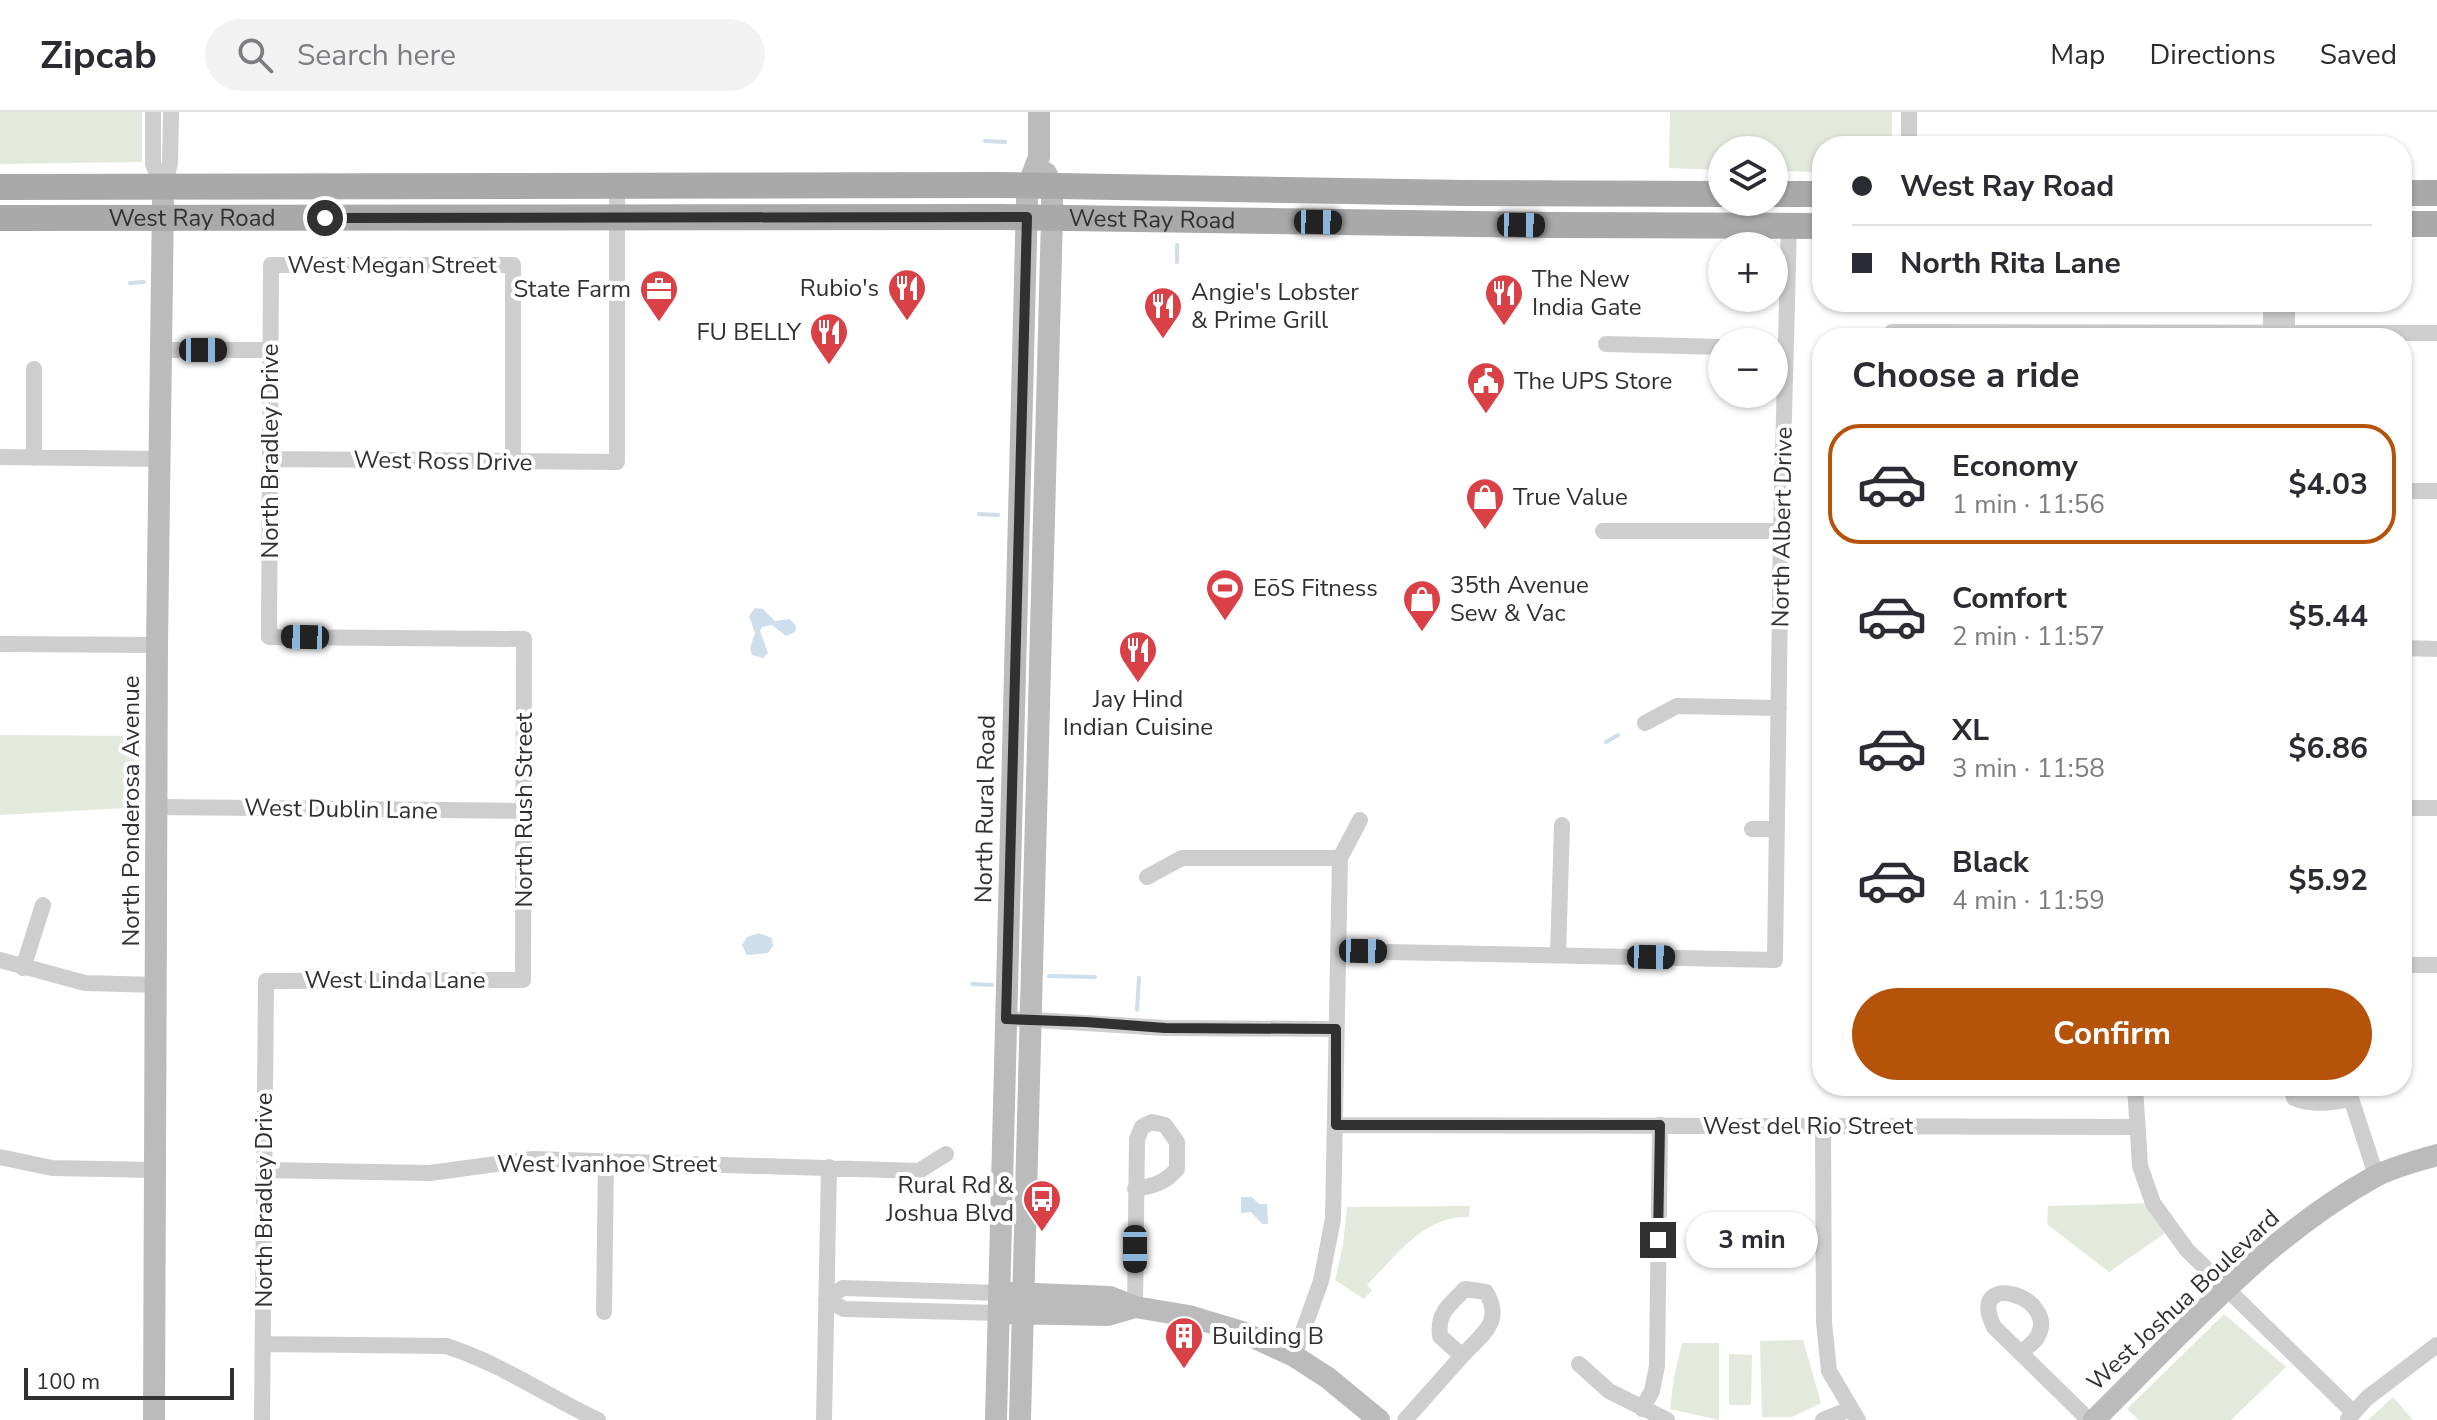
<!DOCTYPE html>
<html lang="en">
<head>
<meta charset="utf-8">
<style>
  :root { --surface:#fff; --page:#f2f2f3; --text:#2b2b33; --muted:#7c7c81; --line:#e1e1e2; --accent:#b45309 }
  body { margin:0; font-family:"Nunito Sans",sans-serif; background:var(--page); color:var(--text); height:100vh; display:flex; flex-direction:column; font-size:30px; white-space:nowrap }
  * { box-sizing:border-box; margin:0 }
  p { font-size:26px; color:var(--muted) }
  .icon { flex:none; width:44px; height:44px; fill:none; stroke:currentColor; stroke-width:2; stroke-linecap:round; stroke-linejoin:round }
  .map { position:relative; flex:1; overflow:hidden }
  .sheet { position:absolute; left:1812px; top:216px; width:600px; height:768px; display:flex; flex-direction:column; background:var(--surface); border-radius:32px; box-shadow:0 2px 6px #0004 }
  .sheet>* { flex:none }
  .top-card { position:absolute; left:1812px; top:24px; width:600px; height:176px; border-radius:32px; box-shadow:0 2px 6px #0004; display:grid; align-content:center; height:176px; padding:0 40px; background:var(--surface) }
  .buttons { position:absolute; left:1708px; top:24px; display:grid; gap:16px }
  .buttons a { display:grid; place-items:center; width:80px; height:80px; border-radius:50%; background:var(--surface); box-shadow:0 2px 6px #0004; font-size:40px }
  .scale { position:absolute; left:24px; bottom:20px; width:210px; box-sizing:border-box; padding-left:8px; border:4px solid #313131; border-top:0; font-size:22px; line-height:28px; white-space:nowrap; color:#313131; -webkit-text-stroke:6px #fff; paint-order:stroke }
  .end { position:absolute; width:36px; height:36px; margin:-18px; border:10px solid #313131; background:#fff; box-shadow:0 0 0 4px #fff }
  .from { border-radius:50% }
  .bubble { position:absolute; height:56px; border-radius:28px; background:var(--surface); box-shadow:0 2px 6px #0004; font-size:26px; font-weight:700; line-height:56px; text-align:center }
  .car { position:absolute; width:24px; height:48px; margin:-24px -12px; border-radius:10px; box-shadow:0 0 6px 2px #0007; background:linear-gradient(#222 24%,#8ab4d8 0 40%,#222 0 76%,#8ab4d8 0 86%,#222 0) }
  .top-card b { display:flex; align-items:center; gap:28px; height:76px; font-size:30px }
  .top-card b+b { border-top:2px solid var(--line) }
  .top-card i { width:20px; height:20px; background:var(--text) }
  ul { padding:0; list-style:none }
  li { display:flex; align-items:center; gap:24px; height:120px; margin:0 16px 12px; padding:0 24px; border:4px solid transparent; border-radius:32px }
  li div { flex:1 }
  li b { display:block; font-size:30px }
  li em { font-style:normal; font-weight:700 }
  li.selected { border-color:var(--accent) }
  li>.icon { width:72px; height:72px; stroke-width:1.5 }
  h2 { padding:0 40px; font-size:36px; line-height:96px }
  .action { display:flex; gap:16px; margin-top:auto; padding:16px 40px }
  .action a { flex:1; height:92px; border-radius:48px; background:var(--accent); color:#fff; font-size:32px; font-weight:700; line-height:92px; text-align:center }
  header { display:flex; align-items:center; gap:48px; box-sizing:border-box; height:112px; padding:0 40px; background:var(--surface); border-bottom:2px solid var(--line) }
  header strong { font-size:38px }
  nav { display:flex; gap:44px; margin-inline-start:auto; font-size:28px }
  .search { width:560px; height:72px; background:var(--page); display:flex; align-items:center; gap:20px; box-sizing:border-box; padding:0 28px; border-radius:44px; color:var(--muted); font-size:30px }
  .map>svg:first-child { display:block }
</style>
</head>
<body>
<header>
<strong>Zipcab</strong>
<div class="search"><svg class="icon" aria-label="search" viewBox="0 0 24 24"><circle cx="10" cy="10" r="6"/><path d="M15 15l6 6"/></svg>Search here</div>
<nav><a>Map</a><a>Directions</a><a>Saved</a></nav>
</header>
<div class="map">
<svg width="2437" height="1308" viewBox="0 0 2437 1308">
  <rect width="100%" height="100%" fill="#fff"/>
  <path fill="#e3e9dd" d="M 0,0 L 142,0 L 142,50 L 0,52 Z
    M 1670,0 L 1892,0 L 1892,34 L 1822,34 L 1822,60 L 1774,59 L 1774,38 L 1722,38 L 1722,58 L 1669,56 Z
    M 0,623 L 140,624 L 142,695 L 0,703 Z
    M 2152,1091 L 2171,1117 L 2109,1160 L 2047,1112 L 2048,1094 Z
    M 1470,1094 L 1469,1105 C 1424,1103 1397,1143 1367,1173 L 1372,1178 L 1364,1187 L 1335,1168 L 1343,1133 L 1347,1095 Z
    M 2224,1202 L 2286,1255 L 2231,1308 L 2139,1308 L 2127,1297 Z
    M 1803,1228 L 1821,1291 L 1792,1305 L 1762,1305 L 1760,1229 Z
    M 1682,1231 L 1719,1231 L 1719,1308 L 1670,1297 L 1674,1265 Z
    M 1729,1242 L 1752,1243 L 1751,1293 L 1729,1293 Z
    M 2393,1285 L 2413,1308 L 2368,1308 Z"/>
  <path fill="#cedeeb" d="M 755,496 L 763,497 L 775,509 L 790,507 L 796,514 L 795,520 L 786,524 L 772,513 L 762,515 L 760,519 L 768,541 L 763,546 L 752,543 L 750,536 L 755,521 L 749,504 Z
    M 759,821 L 772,826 L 773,834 L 768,841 L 747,843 L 742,833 L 747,825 Z
    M 1241,1085 L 1252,1085 L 1259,1092 L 1267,1092 L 1268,1112 L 1262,1112 L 1251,1100 L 1241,1101 Z"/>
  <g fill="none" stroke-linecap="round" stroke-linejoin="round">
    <path stroke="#cedeeb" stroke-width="4" d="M 985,29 L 1005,30
      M 1177,150 L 1177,133
      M 130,171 L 144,170
      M 979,402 L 998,403
      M 1606,630 L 1618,623
      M 1049,864 L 1095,865
      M 972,872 L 992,873
      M 1137,898 L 1139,866"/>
    <path stroke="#cecece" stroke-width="16" d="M 153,0 L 153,52 L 163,75
      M 1909,0 L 1909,34
      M 163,81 L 170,51 L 171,0
      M 2271,190 L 2271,226
      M 2287,190 L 2287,226
      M 1892,226 L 1892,220 L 2437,221
      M 1606,232 L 1722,235
      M 162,238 L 271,238
      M 34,257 L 34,346
      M 0,345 L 161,347
      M 270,347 L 617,350 L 617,75
      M 2402,379 L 2437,379
      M 1603,419 L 1781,419
      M 0,532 L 157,533
      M 2402,536 L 2437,537
      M 1645,611 L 1677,594 L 1779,596
      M 157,695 L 525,699
      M 2402,696 L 2437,696
      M 1752,717 L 1777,717
      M 1147,765 L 1182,746 L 1340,746
      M 1338,839 L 1775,848 L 1781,419 L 1789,113
      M 1558,843 L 1562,713
      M 0,848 L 85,871 L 157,873
      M 2402,853 L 2437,853
      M 23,856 L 43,793
      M 1021,907 L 1165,916 L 1336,917
      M 2135,974 L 2140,1054 L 2153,1091 L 2187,1138 L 2353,1300
      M 2291,974 L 2294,986 C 2311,994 2333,990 2351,987
      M 2347,974 L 2376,1063
      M 1336,1013 L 2136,1015
      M 1823,1014 L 1824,1210 L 1829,1259 L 1858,1308
      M 0,1045 L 52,1056 L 154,1058
      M 264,1058 L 430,1061 L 533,1047 L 919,1059 L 946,1042
      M 1465,1177 L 1486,1180 C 1504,1210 1482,1222 1462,1244 L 1440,1224 C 1437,1200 1450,1193 1465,1177 Z
      M 1135,1195 L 1137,1027 L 1142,1015 L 1152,1010 L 1165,1013 L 1177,1030 L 1177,1057 C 1165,1071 1153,1074 1135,1077
      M 604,1200 L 606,1048
      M 999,1201 L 844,1197 L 826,1187 L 843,1176 L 999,1181
      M 263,1232 L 446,1234 C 500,1251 547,1284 598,1308
      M 2022,1240 C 2026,1236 2032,1232 2036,1227 C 2064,1185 1964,1155 1994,1215 L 2089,1308
      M 1294,1244 L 1321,1169 L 1333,1107 L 1340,746 L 1360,708
      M 1579,1252 L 1609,1279 L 1667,1308
      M 1642,1297 L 1652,1279 L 1657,1254 L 1660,1013
      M 2348,1307 L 2367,1286 L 2437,1233
      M 262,1308 L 266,869 L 523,868 L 524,527 L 269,525 L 271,153 L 513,153 L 513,350
      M 824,1308 L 829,1055
      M 1405,1308 L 1462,1244
      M 1823,1308 L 1850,1297"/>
    <path stroke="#bbb" stroke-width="22" d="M 1012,1181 L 1110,1185 L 1135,1195 L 1189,1204 L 1242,1220 L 1294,1244 L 1328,1266 L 1379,1308
      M 1009,1201 L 1108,1203 L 1135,1195
      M 154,1308 L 157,533 L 163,90
      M 996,1308 L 1027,88 L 1028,74 L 1039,45 L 1039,0
      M 1020,1308 L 1052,105 L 1052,74 L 1046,61
      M 2094,1308 C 2182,1222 2265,1125 2374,1065 C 2392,1055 2417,1049 2437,1043"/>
    <g stroke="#a9a9a9" stroke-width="26">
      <path d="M 0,75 L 998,73 L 1465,81 L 1722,82"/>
      <path d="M 2402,81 L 2437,81"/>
      <path d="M 1774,82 L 1822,82"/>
      <path id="s1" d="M 0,106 L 1000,105 L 1549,113 L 1822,114"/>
      <path d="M 2402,112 L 2437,112"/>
    </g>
  </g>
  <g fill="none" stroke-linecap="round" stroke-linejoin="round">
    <path stroke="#313131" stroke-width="10" d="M 325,106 L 1027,105 L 1006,907 L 1086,910 L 1165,916 L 1336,917 L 1336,1013 L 1660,1013 L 1658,1128"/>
  </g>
  <defs>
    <symbol id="restaurant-pin" viewBox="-11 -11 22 30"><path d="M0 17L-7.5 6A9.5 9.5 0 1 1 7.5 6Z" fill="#da4147" stroke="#fff"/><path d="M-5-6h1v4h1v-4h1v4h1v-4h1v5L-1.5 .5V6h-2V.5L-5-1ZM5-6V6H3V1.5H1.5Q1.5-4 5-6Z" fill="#fff"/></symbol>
    <symbol id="office-pin" viewBox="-11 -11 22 30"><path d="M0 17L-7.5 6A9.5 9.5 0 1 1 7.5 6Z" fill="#da4147" stroke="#fff"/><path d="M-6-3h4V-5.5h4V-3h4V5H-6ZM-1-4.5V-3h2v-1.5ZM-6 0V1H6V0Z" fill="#fff"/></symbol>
    <symbol id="civic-pin" viewBox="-11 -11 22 30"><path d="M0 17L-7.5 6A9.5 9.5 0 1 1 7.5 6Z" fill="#da4147" stroke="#fff"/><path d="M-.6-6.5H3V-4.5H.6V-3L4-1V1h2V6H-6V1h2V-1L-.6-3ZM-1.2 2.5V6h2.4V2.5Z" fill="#fff"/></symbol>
    <symbol id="shop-pin" viewBox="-11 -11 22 30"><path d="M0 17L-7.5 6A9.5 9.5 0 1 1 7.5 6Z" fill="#da4147" stroke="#fff"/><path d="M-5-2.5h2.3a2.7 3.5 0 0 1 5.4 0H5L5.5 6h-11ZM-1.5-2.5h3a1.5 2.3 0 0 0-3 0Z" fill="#fff"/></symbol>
    <symbol id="stadium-pin" viewBox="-11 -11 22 30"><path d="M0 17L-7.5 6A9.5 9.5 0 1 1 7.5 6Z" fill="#da4147" stroke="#fff"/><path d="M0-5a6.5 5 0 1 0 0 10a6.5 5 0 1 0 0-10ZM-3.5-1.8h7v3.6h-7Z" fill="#fff"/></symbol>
    <symbol id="bus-pin" viewBox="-11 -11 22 30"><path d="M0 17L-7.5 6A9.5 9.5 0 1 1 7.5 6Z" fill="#da4147" stroke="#fff"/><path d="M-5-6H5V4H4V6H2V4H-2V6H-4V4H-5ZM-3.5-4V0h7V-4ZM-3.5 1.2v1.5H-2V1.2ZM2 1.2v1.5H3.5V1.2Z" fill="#fff"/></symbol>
    <symbol id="building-pin" viewBox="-11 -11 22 30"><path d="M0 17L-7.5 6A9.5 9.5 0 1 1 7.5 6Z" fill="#da4147" stroke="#fff"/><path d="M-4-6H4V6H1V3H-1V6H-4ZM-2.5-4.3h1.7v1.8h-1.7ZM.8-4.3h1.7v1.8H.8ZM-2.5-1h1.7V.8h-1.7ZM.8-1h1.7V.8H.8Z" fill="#fff"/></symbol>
  </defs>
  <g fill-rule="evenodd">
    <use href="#restaurant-pin" x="885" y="154" width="44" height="60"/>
    <use href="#office-pin" x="637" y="155" width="44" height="60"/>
    <use href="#restaurant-pin" x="1482" y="159" width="44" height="60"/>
    <use href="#restaurant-pin" x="1141" y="172" width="44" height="60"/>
    <use href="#restaurant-pin" x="807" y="198" width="44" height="60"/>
    <use href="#civic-pin" x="1464" y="247" width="44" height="60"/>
    <use href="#shop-pin" x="1463" y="363" width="44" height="60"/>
    <use href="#stadium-pin" x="1203" y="454" width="44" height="60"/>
    <use href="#shop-pin" x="1400" y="465" width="44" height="60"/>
    <use href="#restaurant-pin" x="1116" y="516" width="44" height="60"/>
    <use href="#bus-pin" x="1020" y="1065" width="44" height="60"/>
    <use href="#building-pin" x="1162" y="1202" width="44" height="60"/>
  </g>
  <g text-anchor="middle" stroke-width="8" stroke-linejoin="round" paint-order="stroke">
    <g font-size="24" fill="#313131" stroke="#fff">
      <text dy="8" stroke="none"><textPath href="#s1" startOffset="192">West Ray Road</textPath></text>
      <text dy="8" stroke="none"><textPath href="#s1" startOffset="1152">West Ray Road</textPath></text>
      <text x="392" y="161">West Megan Street</text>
      <text transform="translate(270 339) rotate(-90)" y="8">North Bradley Drive</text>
      <text transform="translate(443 349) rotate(1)" y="8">West Ross Drive</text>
      <text transform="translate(1782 415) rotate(-89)" y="8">North Albert Drive</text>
      <text transform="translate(341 697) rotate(1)" y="8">West Dublin Lane</text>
      <text transform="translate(985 697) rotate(-89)" y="8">North Rural Road</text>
      <text transform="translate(524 698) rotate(-90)" y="8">North Rush Street</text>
      <text transform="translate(131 699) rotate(-90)" y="8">North Ponderosa Avenue</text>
      <text x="395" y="876">West Linda Lane</text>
      <text x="1808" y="1022">West del Rio Street</text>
      <text x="607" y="1060">West Ivanhoe Street</text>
      <text transform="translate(264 1088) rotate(-90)" y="8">North Bradley Drive</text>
      <text transform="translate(2183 1188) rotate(-43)" y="8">West Joshua Boulevard</text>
    </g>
    <g font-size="24" fill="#313131" stroke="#fff" text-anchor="start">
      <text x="1532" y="175">The New<tspan x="1532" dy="28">India Gate</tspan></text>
      <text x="879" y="184" text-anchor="end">Rubio's</text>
      <text x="631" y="185" text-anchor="end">State Farm</text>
      <text x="1191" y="188">Angie's Lobster<tspan x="1191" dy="28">&amp; Prime Grill</tspan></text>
      <text x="801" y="228" text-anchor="end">FU BELLY</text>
      <text x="1514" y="277">The UPS Store</text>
      <text x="1513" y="393">True Value</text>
      <text x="1450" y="481">35th Avenue<tspan x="1450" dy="28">Sew &amp; Vac</tspan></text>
      <text x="1253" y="484">EōS Fitness</text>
      <text x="1138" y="595" text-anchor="middle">Jay Hind<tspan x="1138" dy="28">Indian Cuisine</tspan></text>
      <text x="1014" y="1081" text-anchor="end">Rural Rd &amp;<tspan x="1014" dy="28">Joshua Blvd</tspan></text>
      <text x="1212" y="1232">Building B</text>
    </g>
  </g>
</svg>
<div class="buttons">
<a><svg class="icon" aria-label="layers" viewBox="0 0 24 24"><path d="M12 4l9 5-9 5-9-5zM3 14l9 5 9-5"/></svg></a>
<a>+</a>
<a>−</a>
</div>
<div class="scale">100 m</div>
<i class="end from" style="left:325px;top:106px"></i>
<i class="end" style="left:1658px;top:1128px"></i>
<div class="bubble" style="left:1686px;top:1100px;width:132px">3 min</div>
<i class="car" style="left:1318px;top:110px;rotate:91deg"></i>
<i class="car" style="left:1521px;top:113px;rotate:91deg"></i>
<i class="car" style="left:203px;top:238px;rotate:90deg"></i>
<i class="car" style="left:305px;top:525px;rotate:271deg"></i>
<i class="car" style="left:1363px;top:839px;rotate:91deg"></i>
<i class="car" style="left:1651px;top:845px;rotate:91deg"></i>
<i class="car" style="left:1135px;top:1137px;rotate:180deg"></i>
<div class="top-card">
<b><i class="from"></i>West Ray Road</b>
<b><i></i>North Rita Lane</b>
</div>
<section class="sheet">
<h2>Choose a ride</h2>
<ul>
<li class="selected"><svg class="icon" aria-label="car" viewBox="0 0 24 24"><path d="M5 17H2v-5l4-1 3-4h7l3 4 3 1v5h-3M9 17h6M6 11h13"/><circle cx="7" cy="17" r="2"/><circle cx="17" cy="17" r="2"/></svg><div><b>Economy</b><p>1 min · 11:56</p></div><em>$4.03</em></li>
<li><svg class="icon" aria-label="car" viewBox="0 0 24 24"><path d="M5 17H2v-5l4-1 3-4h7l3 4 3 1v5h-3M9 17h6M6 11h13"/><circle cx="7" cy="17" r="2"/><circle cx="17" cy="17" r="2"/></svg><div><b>Comfort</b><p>2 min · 11:57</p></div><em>$5.44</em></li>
<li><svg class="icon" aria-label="car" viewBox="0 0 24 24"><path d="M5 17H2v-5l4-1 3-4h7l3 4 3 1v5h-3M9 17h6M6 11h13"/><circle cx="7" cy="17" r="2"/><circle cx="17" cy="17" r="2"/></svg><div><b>XL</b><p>3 min · 11:58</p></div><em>$6.86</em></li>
<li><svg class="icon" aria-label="car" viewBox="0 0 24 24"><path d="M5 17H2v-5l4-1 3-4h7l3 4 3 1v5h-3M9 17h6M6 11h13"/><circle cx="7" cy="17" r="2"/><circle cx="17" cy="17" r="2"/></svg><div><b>Black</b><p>4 min · 11:59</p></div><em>$5.92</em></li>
</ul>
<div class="action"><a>Confirm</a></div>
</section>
</div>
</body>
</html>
